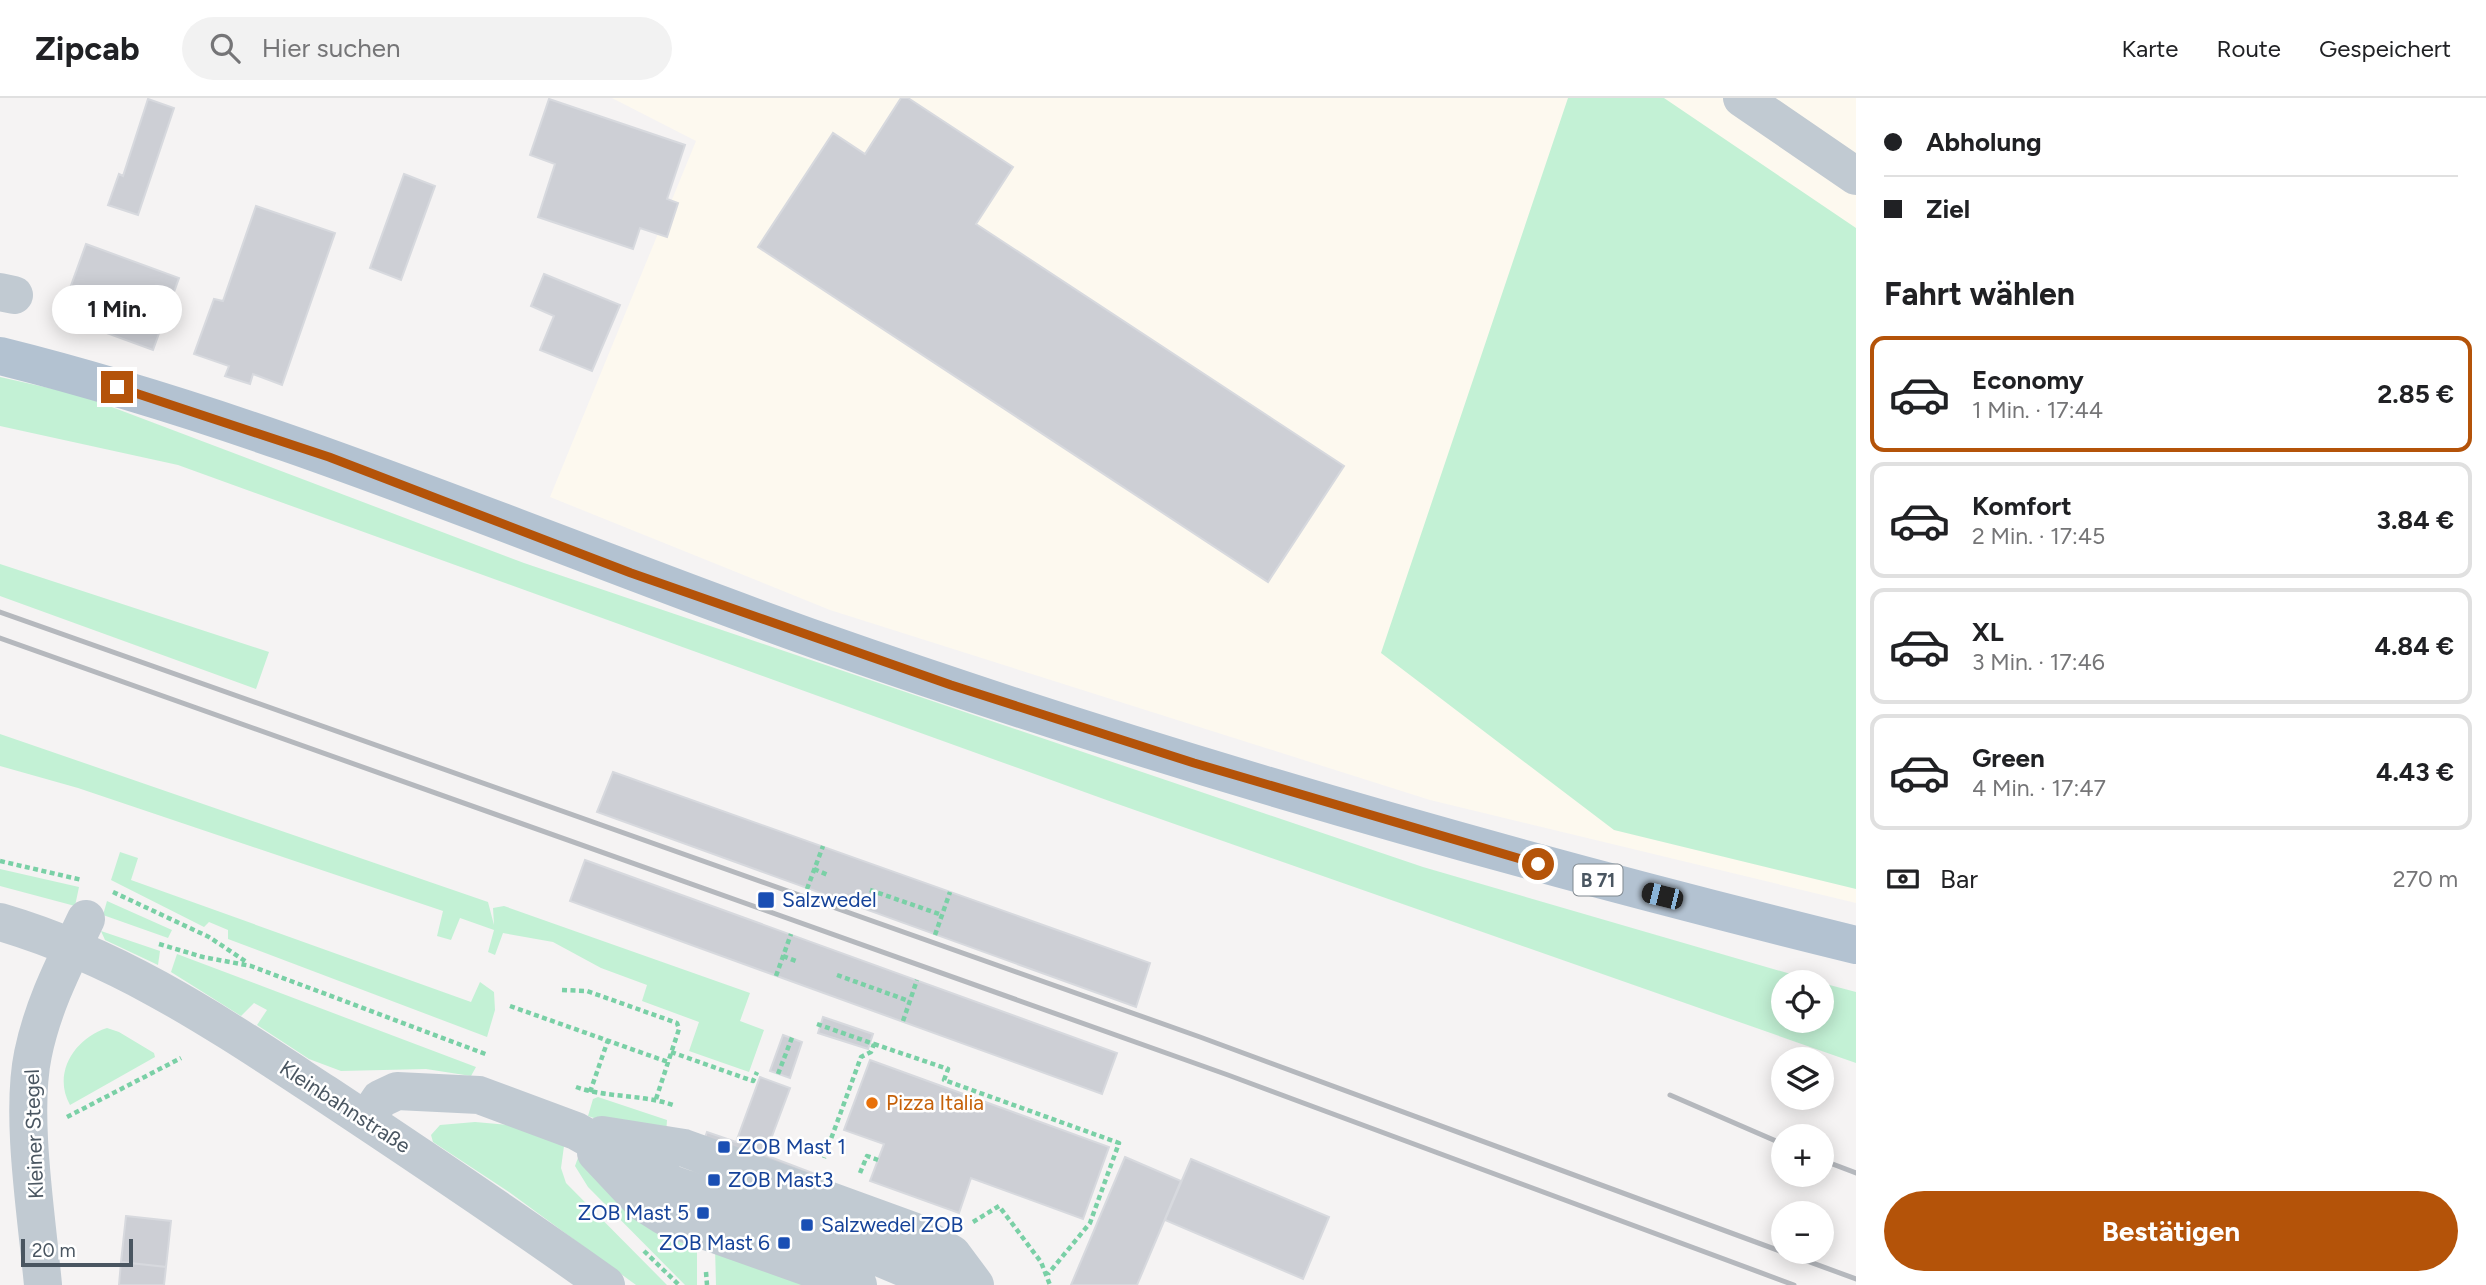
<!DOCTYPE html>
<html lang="de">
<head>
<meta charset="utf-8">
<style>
  :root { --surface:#fff; --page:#f2f2f2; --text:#202124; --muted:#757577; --line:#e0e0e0; --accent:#b45309 }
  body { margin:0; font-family:Figtree,sans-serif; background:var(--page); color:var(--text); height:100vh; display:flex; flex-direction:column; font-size:26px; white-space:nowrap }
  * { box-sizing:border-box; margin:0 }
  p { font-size:23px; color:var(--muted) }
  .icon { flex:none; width:38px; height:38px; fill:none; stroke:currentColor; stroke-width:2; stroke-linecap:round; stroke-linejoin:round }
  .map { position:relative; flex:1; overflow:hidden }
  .sheet { display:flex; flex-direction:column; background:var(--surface); width:630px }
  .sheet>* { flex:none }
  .banner { display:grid; align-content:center; height:154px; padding:0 28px; background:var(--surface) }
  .buttons { position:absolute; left:1771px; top:872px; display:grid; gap:14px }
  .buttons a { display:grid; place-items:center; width:63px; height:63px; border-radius:50%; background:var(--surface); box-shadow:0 4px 18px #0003; font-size:35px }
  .scale { position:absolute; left:21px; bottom:18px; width:112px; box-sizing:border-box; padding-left:7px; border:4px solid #4a5661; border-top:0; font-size:19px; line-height:24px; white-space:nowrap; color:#4a5661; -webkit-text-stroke:5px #fff; paint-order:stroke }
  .end { position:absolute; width:32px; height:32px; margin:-16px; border:9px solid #b45309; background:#fff; box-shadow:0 0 0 4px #fff }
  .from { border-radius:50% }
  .bubble { position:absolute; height:49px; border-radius:24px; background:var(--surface); box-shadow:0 4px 18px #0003; font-size:23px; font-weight:700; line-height:49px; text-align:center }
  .car { position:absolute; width:21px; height:42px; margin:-21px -10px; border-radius:9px; box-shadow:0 0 5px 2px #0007; background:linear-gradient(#222 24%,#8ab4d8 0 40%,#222 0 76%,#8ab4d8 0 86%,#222 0) }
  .banner b { display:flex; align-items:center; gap:24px; height:66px; font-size:26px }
  .banner b+b { border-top:2px solid var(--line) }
  .banner i { width:18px; height:18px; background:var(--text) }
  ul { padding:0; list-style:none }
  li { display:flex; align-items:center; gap:21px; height:116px; margin:0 14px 10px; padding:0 14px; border:4px solid var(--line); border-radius:14px }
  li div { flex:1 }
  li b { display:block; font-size:26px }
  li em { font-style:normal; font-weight:700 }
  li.on { border-color:var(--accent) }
  li>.icon { width:63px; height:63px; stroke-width:1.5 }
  h2 { padding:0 28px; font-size:32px; line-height:84px }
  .pay { display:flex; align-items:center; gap:18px; height:77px; padding:0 28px; font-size:26px }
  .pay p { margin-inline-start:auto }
  .button { display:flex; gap:14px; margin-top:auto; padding:14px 28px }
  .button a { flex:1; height:80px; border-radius:42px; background:var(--accent); color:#fff; font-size:28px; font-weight:700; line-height:80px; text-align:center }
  header { display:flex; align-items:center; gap:42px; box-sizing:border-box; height:98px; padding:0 35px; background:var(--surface); border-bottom:2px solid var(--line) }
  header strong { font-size:33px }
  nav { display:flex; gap:38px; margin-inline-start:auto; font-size:24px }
  .search { width:490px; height:63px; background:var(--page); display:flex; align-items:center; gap:18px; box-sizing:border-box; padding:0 24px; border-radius:38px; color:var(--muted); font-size:26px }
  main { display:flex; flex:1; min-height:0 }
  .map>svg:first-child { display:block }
</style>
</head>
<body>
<header>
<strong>Zipcab</strong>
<div class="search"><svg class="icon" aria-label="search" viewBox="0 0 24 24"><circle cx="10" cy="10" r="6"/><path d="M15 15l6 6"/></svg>Hier suchen</div>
<nav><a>Karte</a><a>Route</a><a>Gespeichert</a></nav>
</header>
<main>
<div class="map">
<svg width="1856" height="1187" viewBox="0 0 1856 1187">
  <rect width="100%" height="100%" fill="#f5f3f3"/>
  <path fill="#fdf9ef" d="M 612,0 L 1856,0 L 1856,805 L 1430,702 L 830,512 L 550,399 L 696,43 Z"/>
  <path fill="#c3f1d5" d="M 1568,0 L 1664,0 L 1856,130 L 1856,791 L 1614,732 L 1381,555 Z
    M 0,279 L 80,297 L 524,465 L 1423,769 L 1818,884 L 1783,884 L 1783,922 L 1822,922 L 1822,885 L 1856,894 L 1856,965 L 1112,704 L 178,367 L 0,328 Z
    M 0,466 L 269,554 L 256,591 L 0,498 Z
    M 0,636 L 488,804 L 494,827 L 493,810 L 504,808 L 750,895 L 740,923 L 764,932 L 749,974 L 689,953 L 699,924 L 642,903 L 647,887 L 601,870 L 553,844 L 503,835 L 495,857 L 488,854 L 494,832 L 460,820 L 451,842 L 437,838 L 443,813 L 78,690 L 0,668 Z
    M 120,754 L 138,760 L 131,782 L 471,904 L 480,884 L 494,894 L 495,912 L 487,939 L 228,841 L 228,832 L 209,824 L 204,829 L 111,782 Z
    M 0,771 L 79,789 L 75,808 L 0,788 Z
    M 107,803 L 172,832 L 168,840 L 103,817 Z
    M 101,833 L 160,853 L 158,867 L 105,842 Z
    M 177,856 L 476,969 L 471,978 L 426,971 L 341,973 L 309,961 L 257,927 L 267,912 L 254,905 L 241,918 L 171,874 Z
    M 107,930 L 119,934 L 154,955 L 155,959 L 70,1007 C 52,975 75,940 107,930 Z
    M 598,999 L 667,1022 L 666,1037 L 626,1031 L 588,1018 L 593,1001 Z
    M 475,1024 L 509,1027 L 564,1048 L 561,1070 L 566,1085 L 667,1187 L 636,1187 L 509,1094 L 433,1044 L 431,1037 L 440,1027 Z
    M 579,1057 L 697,1142 L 697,1187 L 685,1187 L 588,1089 L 575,1068 Z
    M 715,1149 L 823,1187 L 716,1187 Z"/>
  <path fill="#cdcfd5" stroke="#d7d9de" stroke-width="2" d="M 901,0 L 908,0 L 1013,69 L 976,126 L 1344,368 L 1268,484 L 758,149 L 833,35 L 865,56 Z
    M 148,1 L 174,10 L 138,117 L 108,107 L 119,76 L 123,78 Z
    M 549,1 L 685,47 L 667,101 L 678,105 L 667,139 L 640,130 L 633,151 L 538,119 L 555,66 L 530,57 Z
    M 404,76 L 435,88 L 401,182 L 370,170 Z
    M 256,108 L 335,135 L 282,287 L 253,276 L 250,286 L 225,278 L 229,268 L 194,256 L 214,201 L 223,203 Z
    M 86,146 L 179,180 L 153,252 L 60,218 Z
    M 544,176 L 620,207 L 592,273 L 540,252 L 554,218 L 531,208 Z
    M 613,674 L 1150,865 L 1136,909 L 597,714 Z
    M 585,762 L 1117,955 L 1102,996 L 570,803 Z
    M 823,919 L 873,936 L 868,951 L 818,935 Z
    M 783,937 L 802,944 L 790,980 L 770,973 Z
    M 870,962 L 1109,1049 L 1083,1121 L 971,1080 L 959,1115 L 870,1083 L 884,1046 L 844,1032 Z
    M 760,979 L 790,990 L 765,1057 L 818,1077 L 781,1178 L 669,1138 L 707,1034 L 736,1044 Z
    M 1125,1059 L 1181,1083 L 1137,1187 L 1071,1187 Z
    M 1191,1061 L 1329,1119 L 1303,1181 L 1165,1122 Z
    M 126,1118 L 171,1123 L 166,1169 L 121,1164 Z
    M 121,1164 L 166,1169 L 164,1187 L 119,1187 Z"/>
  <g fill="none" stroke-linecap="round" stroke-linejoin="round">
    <path stroke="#7ad0a6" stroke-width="4.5" stroke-dasharray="5 3.5" stroke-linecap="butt" d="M 0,763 L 82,782
      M 814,771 L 828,777
      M 807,791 L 823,748
      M 870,792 L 942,817
      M 113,794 L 209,839 L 248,865
      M 935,837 L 950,794
      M 159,846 L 203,859 L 251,868 L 488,957
      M 783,858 L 796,863
      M 837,877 L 909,903
      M 776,878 L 791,836
      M 562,892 L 587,893 L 677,925 L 679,931 L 656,1001
      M 510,908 L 668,964
      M 903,923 L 917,882
      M 817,926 L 874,946 L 871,954 L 861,959 L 824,1060
      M 874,946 L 948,971 L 944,982 L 1119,1045 L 1090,1125 L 1048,1176
      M 671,954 L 753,983 L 757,974
      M 778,976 L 793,937
      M 576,989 C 607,1000 641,996 673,1007
      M 590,994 L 608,942
      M 67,1019 L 181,960
      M 860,1075 L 867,1058 L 878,1062
      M 973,1124 L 999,1108 L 1041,1164 L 1050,1187
      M 644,1153 L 679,1187
      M 706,1174 L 707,1187"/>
    <path stroke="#c1cad2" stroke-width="38" d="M 1742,0 L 1856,78
      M 0,194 L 14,197
      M 0,824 C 123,860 220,927 326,996 C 421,1059 514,1121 606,1187
      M 366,1022 L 380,1001 L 397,993 L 479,997 L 576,1033 L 671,1086 L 871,1156 L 945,1187
      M 602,1037 L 684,1050 L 913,1133 L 952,1156 L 975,1187
      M 596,1055 L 642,1104 L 664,1118 L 858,1187
      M 43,1187 C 37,1121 20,1018 33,956 C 43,907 65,865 86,821"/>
    <path stroke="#b3c2d1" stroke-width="38" d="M 0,258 C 282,328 549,447 823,544 C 1162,663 1507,761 1856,847"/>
    <path stroke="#b5b8bd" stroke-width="5" d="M 0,514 L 1200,939 L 1856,1181
      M 0,540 L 1228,977 L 1794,1187
      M 1670,997 L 1783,1046
      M 1822,1062 L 1856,1075"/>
  </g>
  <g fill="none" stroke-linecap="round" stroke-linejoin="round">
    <path stroke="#b45309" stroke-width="9" d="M 117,289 L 329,359 L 631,475 L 951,587 L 1194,665 L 1538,766"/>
  </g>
  <g fill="#1a4fb4" stroke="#fff" stroke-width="2.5">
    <rect x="757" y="793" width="18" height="18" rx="3.5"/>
    <rect x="717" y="1042" width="14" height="14" rx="3.5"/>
    <rect x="707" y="1075" width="14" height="14" rx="3.5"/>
    <rect x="696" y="1108" width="14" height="14" rx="3.5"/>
    <rect x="800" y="1120" width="14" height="14" rx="3.5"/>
    <rect x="777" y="1138" width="14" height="14" rx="3.5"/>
  </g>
  <circle fill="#e8710a" stroke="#fff" stroke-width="2.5" cx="872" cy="1005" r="7"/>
  <g text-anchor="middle" stroke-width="5" stroke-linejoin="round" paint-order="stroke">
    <rect fill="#fff" stroke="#808990" stroke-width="2" x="1573.5" y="766.5" width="49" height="31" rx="5"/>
    <g font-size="19" font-weight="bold" fill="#4a5661">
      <text x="1598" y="789">B 71</text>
    </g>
    <g font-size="21" fill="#164399" stroke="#fff" text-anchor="start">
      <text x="782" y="809">Salzwedel</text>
      <text x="738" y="1056">ZOB Mast 1</text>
      <text x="728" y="1089">ZOB Mast3</text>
      <text x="689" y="1122" text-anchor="end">ZOB Mast 5</text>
      <text x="821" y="1134">Salzwedel ZOB</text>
      <text x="770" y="1152" text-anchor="end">ZOB Mast 6</text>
    </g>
    <g font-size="21" fill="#c56008" stroke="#fff" text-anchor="start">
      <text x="886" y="1012">Pizza Italia</text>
    </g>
    <g font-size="21" fill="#4a5661" stroke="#fff">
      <text transform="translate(345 1009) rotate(33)" y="7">Kleinbahnstraße</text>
      <text transform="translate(34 1036) rotate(-92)" y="7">Kleiner Stegel</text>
    </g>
  </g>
</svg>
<div class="buttons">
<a><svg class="icon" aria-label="locate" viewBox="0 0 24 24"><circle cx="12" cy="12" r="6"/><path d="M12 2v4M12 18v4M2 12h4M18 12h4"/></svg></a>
<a><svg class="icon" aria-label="layers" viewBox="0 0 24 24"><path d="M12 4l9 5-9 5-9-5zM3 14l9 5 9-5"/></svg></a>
<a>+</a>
<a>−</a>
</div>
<div class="scale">20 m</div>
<i class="end from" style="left:1538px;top:766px"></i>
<i class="end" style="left:117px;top:289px"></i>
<div class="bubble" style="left:52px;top:187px;width:130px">1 Min.</div>
<i class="car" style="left:1662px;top:798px;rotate:284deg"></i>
</div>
<section class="sheet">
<div class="banner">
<b><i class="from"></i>Abholung</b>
<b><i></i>Ziel</b>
</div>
<h2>Fahrt wählen</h2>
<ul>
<li class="on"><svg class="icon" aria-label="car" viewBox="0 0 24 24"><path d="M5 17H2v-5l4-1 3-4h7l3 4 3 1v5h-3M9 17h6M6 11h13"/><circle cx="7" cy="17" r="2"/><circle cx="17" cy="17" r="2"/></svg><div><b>Economy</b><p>1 Min. · 17:44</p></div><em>2.85 €</em></li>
<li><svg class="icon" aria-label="car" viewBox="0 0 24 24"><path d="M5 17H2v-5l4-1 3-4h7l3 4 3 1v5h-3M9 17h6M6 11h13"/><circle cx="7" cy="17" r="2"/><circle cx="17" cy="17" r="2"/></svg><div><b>Komfort</b><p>2 Min. · 17:45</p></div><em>3.84 €</em></li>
<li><svg class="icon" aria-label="car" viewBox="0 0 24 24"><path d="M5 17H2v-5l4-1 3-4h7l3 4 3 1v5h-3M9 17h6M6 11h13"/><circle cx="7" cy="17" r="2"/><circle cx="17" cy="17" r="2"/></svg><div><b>XL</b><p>3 Min. · 17:46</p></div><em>4.84 €</em></li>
<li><svg class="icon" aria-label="car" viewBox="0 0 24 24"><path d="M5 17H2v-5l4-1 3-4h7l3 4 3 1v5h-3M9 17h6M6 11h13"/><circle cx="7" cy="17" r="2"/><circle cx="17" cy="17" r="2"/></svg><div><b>Green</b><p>4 Min. · 17:47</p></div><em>4.43 €</em></li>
</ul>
<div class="pay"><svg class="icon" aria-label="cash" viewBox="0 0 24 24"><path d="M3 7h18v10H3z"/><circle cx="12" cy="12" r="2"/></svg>Bar<p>270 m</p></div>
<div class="button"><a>Bestätigen</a></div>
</section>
</main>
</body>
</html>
